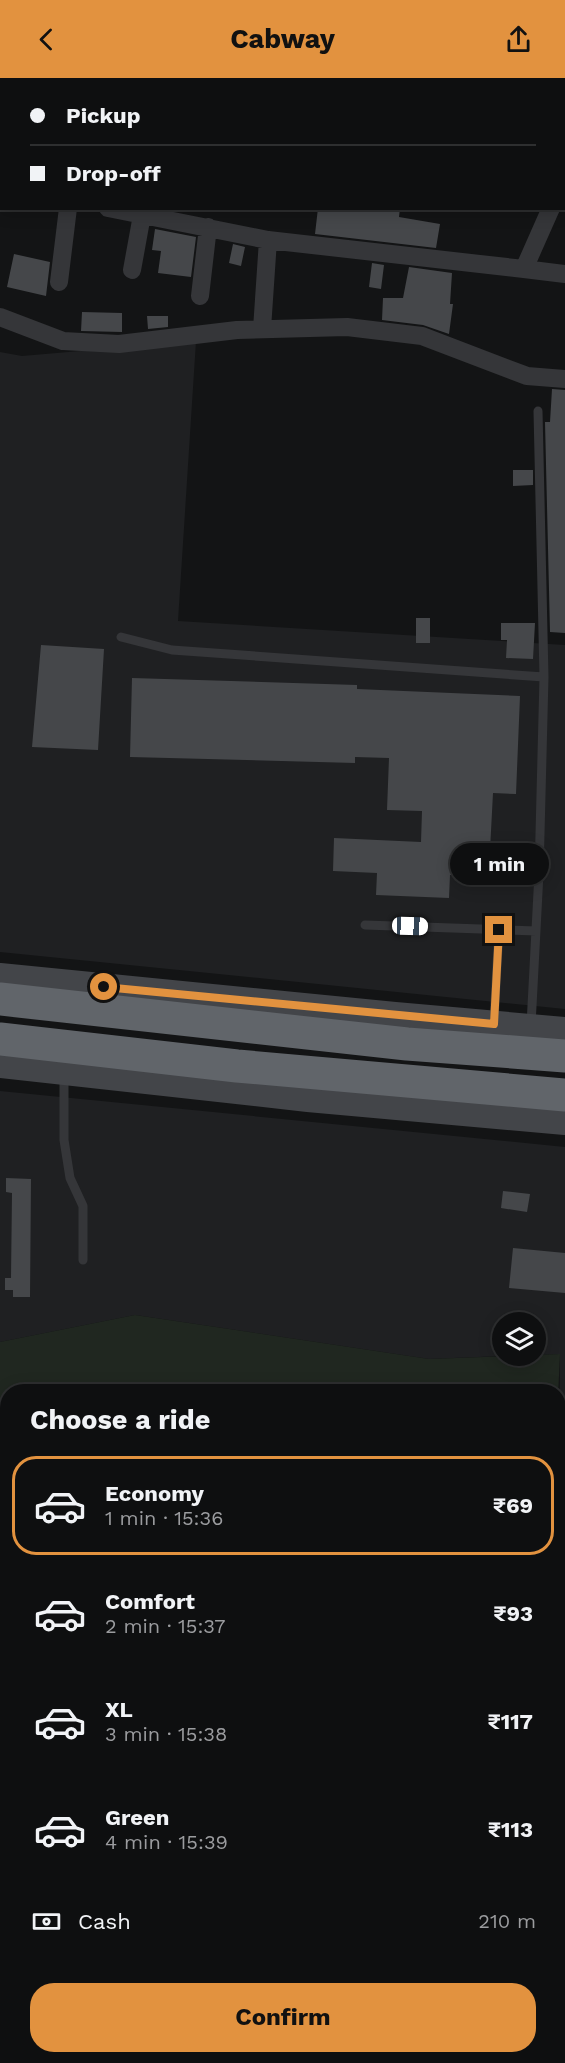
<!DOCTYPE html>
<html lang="en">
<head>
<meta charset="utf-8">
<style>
  :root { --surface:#0e0f10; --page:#171819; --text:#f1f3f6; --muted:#9b9c9f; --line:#2e2f30; --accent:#e2923f }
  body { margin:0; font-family:"Work Sans",sans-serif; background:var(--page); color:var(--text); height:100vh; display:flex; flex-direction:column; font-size:22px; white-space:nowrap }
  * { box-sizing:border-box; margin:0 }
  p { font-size:20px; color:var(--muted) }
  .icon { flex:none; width:33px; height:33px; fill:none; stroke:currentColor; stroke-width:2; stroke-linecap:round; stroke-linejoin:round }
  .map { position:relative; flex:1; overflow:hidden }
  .side { position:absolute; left:0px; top:1306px; width:566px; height:680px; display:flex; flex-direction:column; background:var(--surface); border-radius:24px 24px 0 0; box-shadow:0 3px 15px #0003,0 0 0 2px var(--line) }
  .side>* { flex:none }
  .hud { position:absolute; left:0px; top:0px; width:566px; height:132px; box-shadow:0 3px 15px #0003,0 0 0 2px var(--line); display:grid; align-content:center; height:132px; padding:0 30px; background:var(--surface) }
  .fabs { position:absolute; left:492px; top:1234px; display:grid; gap:12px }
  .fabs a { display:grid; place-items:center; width:54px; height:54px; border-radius:50%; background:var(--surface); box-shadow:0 3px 15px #0003,0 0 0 2px var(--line); font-size:30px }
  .end { position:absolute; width:27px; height:27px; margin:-14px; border:8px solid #e2923f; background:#111; box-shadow:0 0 0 3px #111 }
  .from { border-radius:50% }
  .bubble { position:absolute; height:42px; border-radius:21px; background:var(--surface); box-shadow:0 3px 15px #0003,0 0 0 2px var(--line); font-size:20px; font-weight:700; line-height:42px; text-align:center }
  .car { position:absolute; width:18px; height:36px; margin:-18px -9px; border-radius:8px; box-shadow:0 0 4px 2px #0007; background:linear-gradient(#fff 24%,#345 0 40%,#fff 0 76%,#345 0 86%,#fff 0) }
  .hud b { display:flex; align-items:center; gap:21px; height:57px; font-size:22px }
  .hud b+b { border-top:2px solid var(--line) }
  .hud i { width:15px; height:15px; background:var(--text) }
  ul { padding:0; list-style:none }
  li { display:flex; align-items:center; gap:18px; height:99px; margin:0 12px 9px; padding:0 18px; border:3px solid transparent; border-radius:24px }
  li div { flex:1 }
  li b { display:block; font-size:22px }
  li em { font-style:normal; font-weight:700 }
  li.on { border-color:var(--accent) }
  li>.icon { width:54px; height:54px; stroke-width:1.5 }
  h2 { padding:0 30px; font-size:27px; line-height:72px }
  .pay { display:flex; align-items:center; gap:15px; height:66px; padding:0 30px; font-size:22px }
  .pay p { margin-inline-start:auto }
  .primary-button { display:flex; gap:12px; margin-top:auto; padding:12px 30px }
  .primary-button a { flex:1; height:69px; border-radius:24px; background:var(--accent); color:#111; font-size:24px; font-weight:700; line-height:69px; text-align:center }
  header { display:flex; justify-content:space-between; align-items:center; height:78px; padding:0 30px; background:var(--accent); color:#111; font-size:27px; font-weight:700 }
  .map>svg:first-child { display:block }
</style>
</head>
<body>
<header><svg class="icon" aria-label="back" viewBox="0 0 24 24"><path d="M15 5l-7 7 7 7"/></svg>Cabway<svg class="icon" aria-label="share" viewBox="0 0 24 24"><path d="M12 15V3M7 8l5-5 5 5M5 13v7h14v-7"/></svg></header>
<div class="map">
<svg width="565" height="1985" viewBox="0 0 565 1985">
  <rect width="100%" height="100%" fill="#131415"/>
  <path fill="#1f2022" d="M 196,263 L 178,543 L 565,567 L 565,931 L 0,874 L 0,274 L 22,278 Z
    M 0,1013 L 565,1069 L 565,1542 L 558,1543 L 560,1276 L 536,1277 L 536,1245 L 502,1245 L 503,1278 L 429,1281 L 135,1237 L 0,1264 Z"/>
  <path fill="#202720" d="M 135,1237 L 429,1281 L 560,1276 L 558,1319 L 558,1314 L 8,1314 L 7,1482 L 0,1473 L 0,1264 Z"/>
  <path fill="#45474a" d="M 318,130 L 400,130 L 399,139 L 440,146 L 436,170 L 315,156 Z
    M 155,151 L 196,159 L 191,199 L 158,195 L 161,173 L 152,172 Z
    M 233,166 L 245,169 L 241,188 L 229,185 Z
    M 14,176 L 50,184 L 46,218 L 7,209 Z
    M 372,185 L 384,187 L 381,211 L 369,209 Z
    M 409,189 L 452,195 L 450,226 L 453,226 L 449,256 L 423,247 L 382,242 L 383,220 L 403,220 Z
    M 82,234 L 122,235 L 122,254 L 81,253 Z
    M 147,238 L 168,238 L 168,249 L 148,251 Z
    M 552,311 L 565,312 L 565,555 L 550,554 L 545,344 L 550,344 Z
    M 513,392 L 533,392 L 533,407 L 513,408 Z
    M 416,540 L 430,540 L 430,565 L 416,565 Z
    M 501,545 L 535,545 L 533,581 L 506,580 L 507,562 L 501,562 Z
    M 41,567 L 104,571 L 98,672 L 32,669 Z
    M 132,600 L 357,607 L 357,611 L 520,618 L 516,716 L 493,715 L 489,791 L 467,790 L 467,797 L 450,797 L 449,820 L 376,817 L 377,795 L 333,793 L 334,760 L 421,764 L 422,733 L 387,732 L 389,680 L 355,679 L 355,685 L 130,679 Z
    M 6,1100 L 31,1101 L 30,1219 L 13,1219 L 13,1212 L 5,1212 L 5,1200 L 11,1200 L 12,1115 L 6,1114 Z
    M 503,1113 L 530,1116 L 527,1134 L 501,1130 Z
    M 513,1170 L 565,1175 L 565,1215 L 509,1210 Z"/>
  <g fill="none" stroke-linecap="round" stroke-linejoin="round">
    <path stroke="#353639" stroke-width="9" d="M 121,559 L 172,572 L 544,599
      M 365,847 L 536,853
      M 494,943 L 499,851
      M 531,947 L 539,795 L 544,599 L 538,333
      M 64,997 L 64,1062 L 70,1100 L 83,1128 L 83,1182"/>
    <path stroke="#353639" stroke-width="18" d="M 564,76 L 565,71
      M 0,115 L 2,116
      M 108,130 L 268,162 L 524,191 L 551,130
      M 524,191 L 565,196
      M 132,192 L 142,137
      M 59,204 L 68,130
      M 200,218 L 208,149
      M 0,239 L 63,263 L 119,266 L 237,252 L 347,249 L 422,258 L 527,298 L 565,301
      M 262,251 L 268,162
      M 558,1696 L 565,1696
      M 558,1795 L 565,1797
      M 0,1879 L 8,1880
      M 558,1975 L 565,1976
      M 296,1978 L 339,1985
      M 24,1985 L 25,1978
      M 238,1985 L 239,1978
      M 412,1985 L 415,1978
      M 488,1985 L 489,1978"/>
    <path stroke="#434549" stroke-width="26" d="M 0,898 L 395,937 L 565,952
      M 0,987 L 308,1021 L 565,1044"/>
    <path stroke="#61656a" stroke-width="33" d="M 0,921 L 407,966 L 565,978
      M 0,961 L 237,988 L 565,1017"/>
  </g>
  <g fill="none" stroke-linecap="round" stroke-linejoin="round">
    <path stroke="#e2923f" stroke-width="8" d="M 104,909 L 494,946 L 499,852"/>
  </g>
</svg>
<div class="fabs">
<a><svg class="icon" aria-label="layers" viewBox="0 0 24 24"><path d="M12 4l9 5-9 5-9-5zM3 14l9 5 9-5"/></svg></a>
</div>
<i class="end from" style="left:104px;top:909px"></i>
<i class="end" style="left:499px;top:852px"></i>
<div class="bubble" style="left:450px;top:765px;width:99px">1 min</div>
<i class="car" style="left:410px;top:848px;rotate:92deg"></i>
<div class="hud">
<b><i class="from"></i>Pickup</b>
<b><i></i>Drop-off</b>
</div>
<section class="side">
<h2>Choose a ride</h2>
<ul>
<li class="on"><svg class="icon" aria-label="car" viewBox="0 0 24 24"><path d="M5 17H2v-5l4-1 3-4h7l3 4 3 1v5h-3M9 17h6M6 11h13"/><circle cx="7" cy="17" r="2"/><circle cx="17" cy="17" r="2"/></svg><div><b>Economy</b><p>1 min · 15:36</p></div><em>₹69</em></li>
<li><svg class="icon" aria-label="car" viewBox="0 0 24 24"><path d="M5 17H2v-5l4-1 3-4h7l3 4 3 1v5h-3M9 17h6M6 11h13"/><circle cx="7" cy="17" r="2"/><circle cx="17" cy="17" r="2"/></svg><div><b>Comfort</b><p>2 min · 15:37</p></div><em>₹93</em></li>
<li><svg class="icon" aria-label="car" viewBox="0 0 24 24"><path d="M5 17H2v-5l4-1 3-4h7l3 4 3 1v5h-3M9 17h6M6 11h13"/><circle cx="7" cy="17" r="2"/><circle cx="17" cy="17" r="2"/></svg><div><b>XL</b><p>3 min · 15:38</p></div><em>₹117</em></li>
<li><svg class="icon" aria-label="car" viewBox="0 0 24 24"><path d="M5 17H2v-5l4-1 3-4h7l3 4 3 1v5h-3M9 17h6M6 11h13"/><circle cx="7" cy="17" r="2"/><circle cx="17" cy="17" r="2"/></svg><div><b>Green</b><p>4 min · 15:39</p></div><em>₹113</em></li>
</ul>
<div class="pay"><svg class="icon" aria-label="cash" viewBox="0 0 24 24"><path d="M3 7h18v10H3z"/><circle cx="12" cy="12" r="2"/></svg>Cash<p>210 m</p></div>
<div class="primary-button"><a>Confirm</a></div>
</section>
</div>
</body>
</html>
